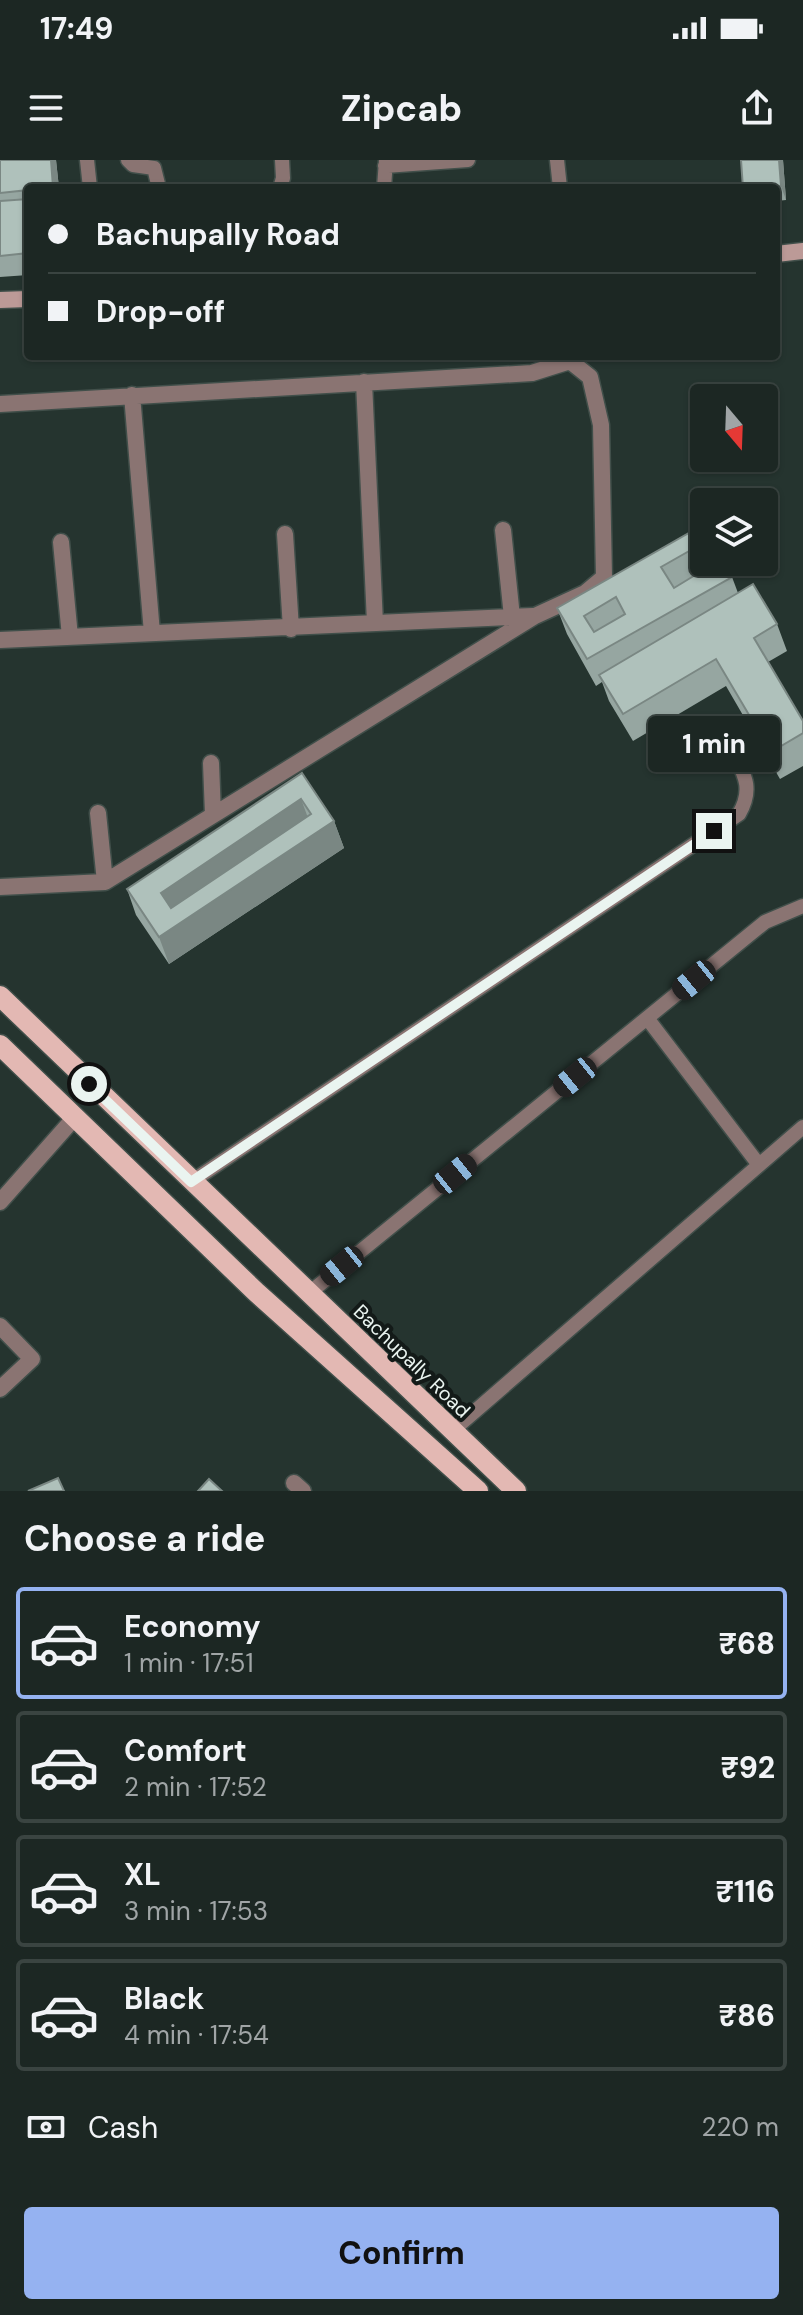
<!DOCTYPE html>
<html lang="en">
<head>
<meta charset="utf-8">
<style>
  :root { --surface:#1c2723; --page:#252f2b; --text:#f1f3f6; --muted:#a0a5a6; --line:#3a4441; --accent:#95b2f1 }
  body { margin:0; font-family:"DM Sans",sans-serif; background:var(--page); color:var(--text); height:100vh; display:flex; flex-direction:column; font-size:30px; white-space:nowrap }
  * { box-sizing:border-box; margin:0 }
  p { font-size:26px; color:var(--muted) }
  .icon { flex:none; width:44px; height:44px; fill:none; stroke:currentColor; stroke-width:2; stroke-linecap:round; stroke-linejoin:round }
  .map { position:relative; height:1331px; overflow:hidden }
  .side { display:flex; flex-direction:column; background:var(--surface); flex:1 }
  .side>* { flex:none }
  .banner { position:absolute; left:24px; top:24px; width:756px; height:176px; border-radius:8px; box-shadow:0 2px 6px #0004,0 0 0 2px var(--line); display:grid; align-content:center; height:176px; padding:0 24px; background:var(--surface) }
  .needle { width:52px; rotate:161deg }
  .tools { position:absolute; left:690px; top:224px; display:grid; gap:16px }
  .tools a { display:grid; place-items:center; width:88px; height:88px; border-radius:8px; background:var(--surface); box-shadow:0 2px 6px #0004,0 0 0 2px var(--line); font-size:40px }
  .end { position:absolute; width:36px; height:36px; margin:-18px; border:10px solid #eaf4f0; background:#111; box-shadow:0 0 0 4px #111 }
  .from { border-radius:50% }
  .bubble { position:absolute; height:56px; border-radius:8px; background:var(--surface); box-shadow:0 2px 6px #0004,0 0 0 2px var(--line); font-size:26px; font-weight:800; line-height:56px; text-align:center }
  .car { position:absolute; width:24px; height:48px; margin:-24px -12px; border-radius:10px; box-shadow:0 0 6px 2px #0007; background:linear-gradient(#222 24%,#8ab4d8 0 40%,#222 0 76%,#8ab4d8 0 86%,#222 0) }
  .banner b { display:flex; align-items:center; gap:28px; height:76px; font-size:30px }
  .banner b+b { border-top:2px solid var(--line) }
  .banner i { width:20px; height:20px; background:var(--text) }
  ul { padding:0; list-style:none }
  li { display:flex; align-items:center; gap:24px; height:112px; margin:0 16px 12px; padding:0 8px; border:4px solid var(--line); border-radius:8px }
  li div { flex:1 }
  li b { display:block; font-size:30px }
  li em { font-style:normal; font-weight:800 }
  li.selected { border-color:var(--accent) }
  li>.icon { width:72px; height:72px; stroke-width:1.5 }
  h2 { padding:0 24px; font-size:36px; line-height:96px }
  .pay { display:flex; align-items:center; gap:20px; height:88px; padding:0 24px; font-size:30px }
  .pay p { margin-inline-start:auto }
  .cta { display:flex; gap:16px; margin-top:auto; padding:16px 24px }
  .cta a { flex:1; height:92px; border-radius:8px; background:var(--accent); color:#111; font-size:32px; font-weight:800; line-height:92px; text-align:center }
  .status { display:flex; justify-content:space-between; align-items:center; height:56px; padding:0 40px; background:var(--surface); direction:ltr }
  .status svg { height:22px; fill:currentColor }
  header { display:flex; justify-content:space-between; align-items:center; height:104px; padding:0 24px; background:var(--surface); font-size:36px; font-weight:800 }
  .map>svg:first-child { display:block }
</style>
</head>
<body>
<div class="status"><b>17:49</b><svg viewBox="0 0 49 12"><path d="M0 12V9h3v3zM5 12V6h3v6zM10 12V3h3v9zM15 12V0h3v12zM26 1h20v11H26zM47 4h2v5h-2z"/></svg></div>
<header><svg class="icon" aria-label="menu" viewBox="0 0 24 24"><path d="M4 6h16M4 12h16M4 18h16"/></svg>Zipcab<svg class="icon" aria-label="share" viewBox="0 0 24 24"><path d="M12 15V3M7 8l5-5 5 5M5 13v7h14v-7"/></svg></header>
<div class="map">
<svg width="803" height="1331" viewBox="0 0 803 1331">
  <rect width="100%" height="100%" fill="#25342f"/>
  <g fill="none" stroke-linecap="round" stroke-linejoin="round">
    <defs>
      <path id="lane" d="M 87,0 L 90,28
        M 128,0 L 133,5 L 154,8 L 159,28
        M 557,0 L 560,28
        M 385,6 L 468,0
        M 280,28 L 283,18 L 282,0
        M 384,28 L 386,0
        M 647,858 L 759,1005
        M 191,1022 L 739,654 C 754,628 744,614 732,589
        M 308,1134 L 765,762 L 803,746
        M 451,1272 L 803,967"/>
      <path id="street" d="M 364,222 L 375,463
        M 132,235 L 152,473
        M 0,244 L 532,213 L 570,201 L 590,217 L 601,265 L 604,417 L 585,433 L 535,456 L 105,722 L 0,727
        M 503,370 L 512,457
        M 285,374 L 291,469
        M 61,382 L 70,477
        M 0,480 L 533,456
        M 211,603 L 213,655
        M 98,653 L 105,722
        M 0,1042 L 76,956
        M 0,1166 L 32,1199 L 0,1229
        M 294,1323 L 303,1331"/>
      <path id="secondary" d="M 776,94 L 803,91
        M 0,140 L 28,139"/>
      <path id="primary" d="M 0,836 L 516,1331
        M 0,885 L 256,1132 L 478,1331"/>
    </defs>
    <use href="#lane" stroke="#414f4a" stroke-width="17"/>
    <use href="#street" stroke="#414f4a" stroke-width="19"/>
    <use href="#secondary" stroke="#414f4a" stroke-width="19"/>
    <use href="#primary" stroke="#414f4a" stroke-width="23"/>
    <use href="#lane" stroke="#8a7472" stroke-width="14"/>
    <use href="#street" stroke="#8a7472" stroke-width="16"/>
    <use href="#secondary" stroke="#bc9a97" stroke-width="16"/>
    <use href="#primary" stroke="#e3b8b3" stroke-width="20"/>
  </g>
  <path fill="#96a6a1" d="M 0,0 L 56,0 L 59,28 L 28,28 L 28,115 L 0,117 Z
    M 783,0 L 786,40 L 776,41 L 776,28 L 743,28 Z
    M 704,368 L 704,402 L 724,402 L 732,417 L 738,433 L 777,464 L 787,491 L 768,502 L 803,561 L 803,606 L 780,619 L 726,526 L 633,581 L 609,541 L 602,522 L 596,526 L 567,474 L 557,448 Z
    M 302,613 L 334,661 L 344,688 L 169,804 L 136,755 L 127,729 Z"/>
  <path fill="#7a8783" d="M 51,0 L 56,0 L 59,28 L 54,28 Z
    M 779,0 L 783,0 L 786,40 L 781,26 Z
    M 301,639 L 311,666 L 170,760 L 161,733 Z
    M 334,661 L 344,688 L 169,804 L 159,777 Z"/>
  <path fill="#afc1bb" stroke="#7a8783" stroke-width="2" fill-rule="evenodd" d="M 0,0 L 51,0 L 53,27 L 28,28 L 28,30 L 0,33 Z
    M 741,0 L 779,0 L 781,26 L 743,28 Z
    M 28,39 L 28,93 L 0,96 L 0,41 Z
    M 703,365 L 704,368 L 704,395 L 698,386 L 661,407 L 674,428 L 710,406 L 708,402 L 724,402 L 732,417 L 587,499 L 557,448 ZM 616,437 L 625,454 L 594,472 L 584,456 Z
    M 753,424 L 777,464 L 754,478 L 803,561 L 803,573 L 771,592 L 716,499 L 623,554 L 599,515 Z
    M 302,613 L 334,661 L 159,777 L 127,729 ZM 301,639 L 311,654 L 171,748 L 161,733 Z
    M 58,1318 L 64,1331 L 28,1331 Z
    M 209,1319 L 222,1331 L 198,1331 Z"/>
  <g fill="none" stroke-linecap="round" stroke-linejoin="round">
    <path stroke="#eaf4f0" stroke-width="10" d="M 89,924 L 191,1022 L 714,671"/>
  </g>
  <g text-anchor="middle" stroke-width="8" stroke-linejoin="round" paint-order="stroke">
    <g font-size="20" fill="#eaf4f0" stroke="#131a18">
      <text transform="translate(412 1201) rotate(44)" y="7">Bachupally Road</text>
    </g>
  </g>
</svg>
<div class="tools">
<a><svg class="needle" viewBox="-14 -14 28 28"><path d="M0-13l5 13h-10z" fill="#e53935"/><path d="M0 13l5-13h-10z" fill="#a0a5a6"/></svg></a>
<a><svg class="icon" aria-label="layers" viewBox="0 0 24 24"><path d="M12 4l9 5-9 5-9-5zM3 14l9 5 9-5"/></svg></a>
</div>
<i class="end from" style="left:89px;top:924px"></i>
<i class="end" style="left:714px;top:671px"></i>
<div class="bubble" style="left:648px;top:556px;width:132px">1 min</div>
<i class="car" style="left:694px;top:820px;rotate:231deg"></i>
<i class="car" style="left:575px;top:917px;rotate:231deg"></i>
<i class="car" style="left:455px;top:1014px;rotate:51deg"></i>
<i class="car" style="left:342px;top:1106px;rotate:231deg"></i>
<div class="banner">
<b><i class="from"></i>Bachupally Road</b>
<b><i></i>Drop-off</b>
</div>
</div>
<section class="side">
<h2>Choose a ride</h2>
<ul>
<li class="selected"><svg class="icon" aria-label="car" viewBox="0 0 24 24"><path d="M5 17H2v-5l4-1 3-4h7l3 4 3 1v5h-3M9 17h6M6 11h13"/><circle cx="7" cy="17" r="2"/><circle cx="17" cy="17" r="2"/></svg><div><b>Economy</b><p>1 min · 17:51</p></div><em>₹68</em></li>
<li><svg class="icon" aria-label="car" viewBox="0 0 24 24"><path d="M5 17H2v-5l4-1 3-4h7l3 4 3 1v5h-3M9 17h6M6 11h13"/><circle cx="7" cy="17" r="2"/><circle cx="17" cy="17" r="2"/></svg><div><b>Comfort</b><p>2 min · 17:52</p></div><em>₹92</em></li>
<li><svg class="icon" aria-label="car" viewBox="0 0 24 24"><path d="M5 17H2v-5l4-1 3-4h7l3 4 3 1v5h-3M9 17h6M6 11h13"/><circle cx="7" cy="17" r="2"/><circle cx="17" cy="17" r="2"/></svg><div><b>XL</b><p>3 min · 17:53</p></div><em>₹116</em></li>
<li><svg class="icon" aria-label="car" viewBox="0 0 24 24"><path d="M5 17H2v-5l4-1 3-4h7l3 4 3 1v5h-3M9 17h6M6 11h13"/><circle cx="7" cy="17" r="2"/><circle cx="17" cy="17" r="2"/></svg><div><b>Black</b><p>4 min · 17:54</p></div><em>₹86</em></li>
</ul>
<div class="pay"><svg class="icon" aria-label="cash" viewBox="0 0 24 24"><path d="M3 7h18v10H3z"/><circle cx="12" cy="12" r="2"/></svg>Cash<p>220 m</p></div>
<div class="cta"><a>Confirm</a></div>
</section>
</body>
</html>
